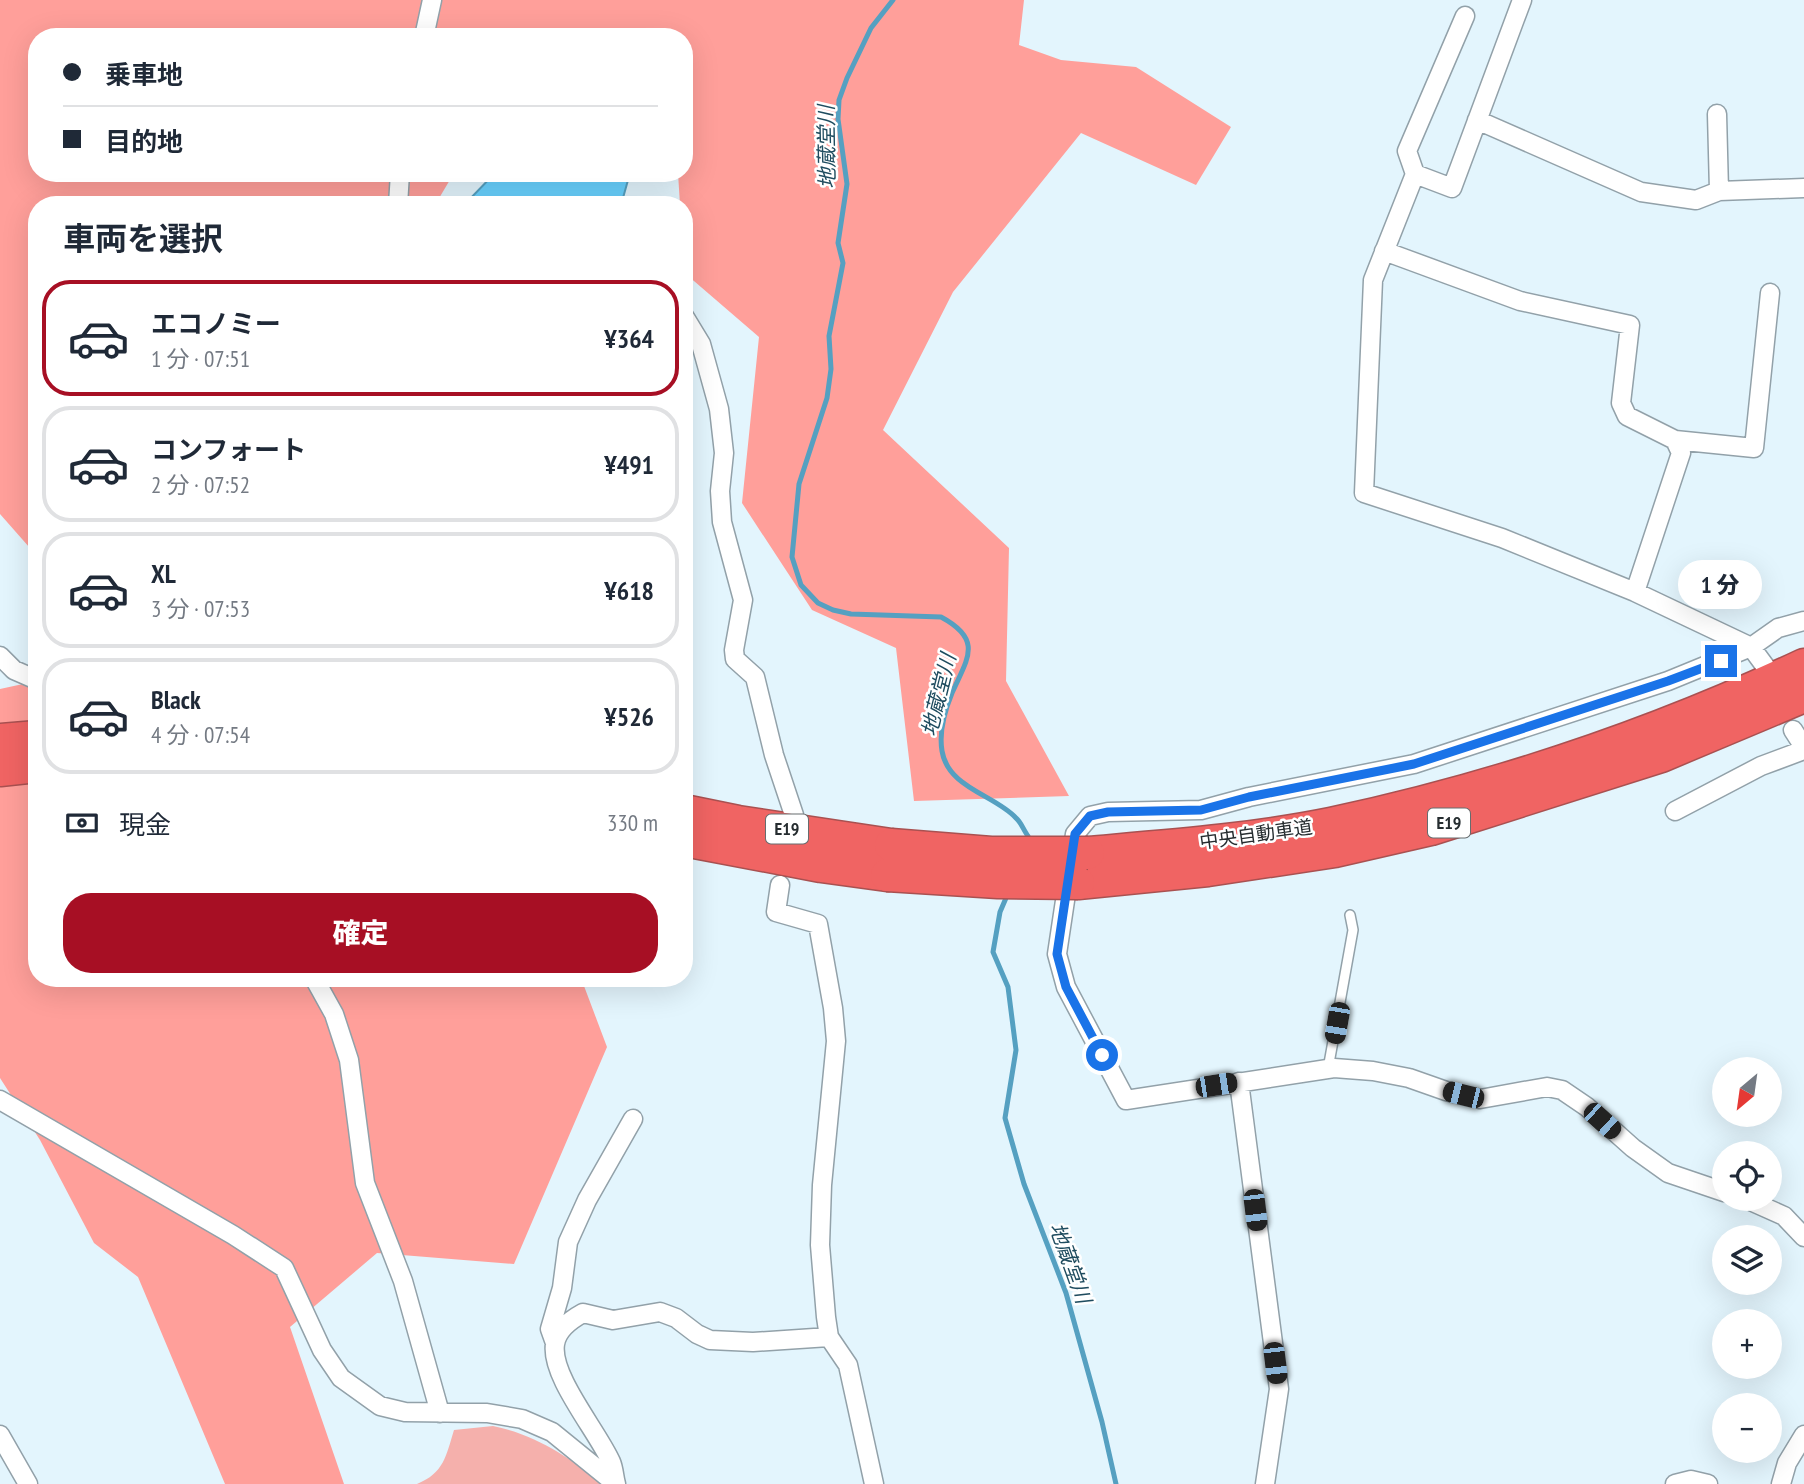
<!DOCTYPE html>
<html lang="ja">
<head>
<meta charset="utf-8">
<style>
  :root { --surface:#fff; --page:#f2f2f3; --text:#1f2937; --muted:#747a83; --line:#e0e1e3; --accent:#a70f24 }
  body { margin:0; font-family:"PT Sans Narrow","Noto Sans JP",sans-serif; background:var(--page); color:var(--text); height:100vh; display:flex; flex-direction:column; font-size:26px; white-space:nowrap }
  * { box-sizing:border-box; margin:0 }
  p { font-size:23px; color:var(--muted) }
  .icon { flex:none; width:38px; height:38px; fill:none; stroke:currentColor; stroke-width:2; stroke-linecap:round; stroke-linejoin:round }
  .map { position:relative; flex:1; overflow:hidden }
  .details { position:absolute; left:28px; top:196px; width:665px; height:791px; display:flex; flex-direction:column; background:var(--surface); border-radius:28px; box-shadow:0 7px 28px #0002 }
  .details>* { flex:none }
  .hud { position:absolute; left:28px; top:28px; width:665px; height:154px; border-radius:28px; box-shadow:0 7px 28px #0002; display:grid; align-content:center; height:154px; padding:0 35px; background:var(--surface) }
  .needle { width:46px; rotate:209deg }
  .controls { position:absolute; left:1712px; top:1057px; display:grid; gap:14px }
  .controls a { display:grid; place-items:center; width:70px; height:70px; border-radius:50%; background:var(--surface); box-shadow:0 7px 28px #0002; font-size:35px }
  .end { position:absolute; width:32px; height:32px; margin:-16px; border:9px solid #1a73e8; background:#fff; box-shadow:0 0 0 4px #fff }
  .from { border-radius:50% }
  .bubble { position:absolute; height:49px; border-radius:24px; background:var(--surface); box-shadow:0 7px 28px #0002; font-size:23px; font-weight:800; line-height:49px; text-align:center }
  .car { position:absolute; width:21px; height:42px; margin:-21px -10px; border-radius:9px; box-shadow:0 0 5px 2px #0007; background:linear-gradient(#222 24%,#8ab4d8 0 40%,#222 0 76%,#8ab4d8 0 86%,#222 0) }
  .hud b { display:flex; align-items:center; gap:24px; height:66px; font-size:26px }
  .hud b+b { border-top:2px solid var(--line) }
  .hud i { width:18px; height:18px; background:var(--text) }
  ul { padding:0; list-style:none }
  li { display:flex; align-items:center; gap:21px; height:116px; margin:0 14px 10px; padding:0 21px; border:4px solid var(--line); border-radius:28px }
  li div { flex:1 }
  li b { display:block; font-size:26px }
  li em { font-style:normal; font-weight:800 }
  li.selected { border-color:var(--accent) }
  li>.icon { width:63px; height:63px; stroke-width:1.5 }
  h2 { padding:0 35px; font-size:32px; line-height:84px }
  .pay { display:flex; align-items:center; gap:18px; height:77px; padding:0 35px; font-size:26px }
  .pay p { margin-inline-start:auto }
  .primary-button { display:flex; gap:14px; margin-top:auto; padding:14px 35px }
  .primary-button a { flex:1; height:80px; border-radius:28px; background:var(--accent); color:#fff; font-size:28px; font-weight:800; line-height:80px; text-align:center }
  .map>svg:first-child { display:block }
</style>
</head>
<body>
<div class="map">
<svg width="1804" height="1484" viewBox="0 0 1804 1484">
  <rect width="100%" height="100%" fill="#e3f5fd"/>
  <path fill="#f5b0ac" d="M 493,1426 C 537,1435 569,1458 605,1484 L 417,1484 C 444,1473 446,1456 454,1430 Z"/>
  <path fill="#ff9f9a" d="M 0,0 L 1024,0 L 1019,45 L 1061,60 L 1136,67 L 1231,127 L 1196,185 L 1081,133 L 953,292 L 883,430 L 1009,548 L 1006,681 L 1069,796 L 914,801 L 896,648 L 812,610 L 742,503 L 759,337 L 687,275 L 684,205 L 680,205 L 678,173 L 684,173 L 684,37 L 666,37 L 665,34 L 659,37 L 37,37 L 37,173 L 454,173 L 435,205 L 37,205 L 37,556 L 0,514 Z
    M 23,684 L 37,684 L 37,978 L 581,978 L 607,1047 L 514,1264 L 377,1253 L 290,1327 L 344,1484 L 225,1484 L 138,1277 L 94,1243 L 40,1140 L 0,1078 L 0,689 Z"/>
  <path fill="#69d2ff" stroke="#55a0c1" stroke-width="2" d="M 495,173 L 630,173 L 621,205 L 464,205 Z"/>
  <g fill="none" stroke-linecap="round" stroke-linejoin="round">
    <path stroke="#55a0c1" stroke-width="5" d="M 893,0 L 871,28 L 847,78 L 839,100 L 838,119 L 847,184 L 838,243 L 843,263 L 829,336 L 831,369 L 827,398 L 799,484 L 792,557 L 801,585 L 818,603 L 833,610 L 851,614 L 941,617 C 984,640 967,659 952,693 C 945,710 939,733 942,751 C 948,788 995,795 1016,818 C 1021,822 1024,831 1028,836 L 1026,843
      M 1009,891 L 1000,912 L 993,952 L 1008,987 L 1016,1050 L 1005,1118 L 1024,1184 L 1066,1293 L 1102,1422 L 1116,1484"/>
    <defs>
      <path id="lane" d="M 1328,1069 L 1353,930 L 1350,915"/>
      <path id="street" d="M 1522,0 L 1452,188 L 1415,174 L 1373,280 L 1364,493 L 1502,538 L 1635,592 L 1751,647 L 1765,666
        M 424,37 L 432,0
        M 1717,114 L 1719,191
        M 1477,120 L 1641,192 L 1696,200 L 1719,191 L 1804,188
        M 1415,174 L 1407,151 L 1465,16
        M 398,205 L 400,173
        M 1384,251 L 1520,301 L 1630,325 L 1621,403 L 1627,416 L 1675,440 L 1681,453 L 1635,592
        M 684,316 L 701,344 L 719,409 L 724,453 L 720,491 L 722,522 L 743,600 L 734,650 L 735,659 L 755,677 L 774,755 L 794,815
        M 1675,440 L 1754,448 L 1770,293
        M 0,656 L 14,670 L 37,680
        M 1793,730 L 1804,747
        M 1675,811 L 1761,766 L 1804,750
        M 780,885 L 776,912 L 818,924 L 833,1008 L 836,1041 L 822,1185 L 820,1245 L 826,1317 L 829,1337 L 848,1365 L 874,1484
        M 314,978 L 334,1014 L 349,1060 L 365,1183 L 403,1281 L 440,1413
        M 1239,1082 L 1279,1389 L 1265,1484
        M 0,1100 L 233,1235 L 284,1268 L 322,1350 L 341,1378 L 380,1406 L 405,1412 L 487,1413 L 522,1419 L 552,1432 L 616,1484
        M 1724,1192 L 1668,1173 L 1633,1148 L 1587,1107 L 1562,1090 L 1547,1087 L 1480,1099 L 1446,1091 L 1409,1078 L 1373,1071 L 1334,1068 L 1126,1100 L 1066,987 L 1057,954 L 1075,834 L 1090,816 L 1108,812 L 1201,810 L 1249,797 L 1414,764 L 1668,681 L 1751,647 L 1778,628 L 1804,621
        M 1746,1199 L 1784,1216 L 1804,1237
        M 555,1343 L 550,1329 L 562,1288 L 568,1242 L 587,1200 L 633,1119
        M 0,1435 L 28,1484
        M 616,1484 C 614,1477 614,1469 611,1462 C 598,1432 550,1376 555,1344 C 557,1330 572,1319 583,1313 L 613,1320 L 660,1312 L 676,1318 L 697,1334 L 710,1340 L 753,1342 L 829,1337
        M 1675,1484 L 1691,1480 L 1708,1484
        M 1781,1484 L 1787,1463 L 1804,1435"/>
      <path id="highway" d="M 0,740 L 37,737
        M 0,770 L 37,766
        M 684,811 L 738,822 L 891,845
        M 684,840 L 821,866 L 887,875
        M 1088,853 C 1169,846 1252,840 1331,824 C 1494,789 1653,736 1804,665
        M 1078,883 L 1208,870 L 1335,851 L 1431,829 L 1661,756 L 1804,696"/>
    </defs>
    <use href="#lane" stroke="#92a1a9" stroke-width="12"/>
    <use href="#street" stroke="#92a1a9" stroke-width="21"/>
    <use href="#highway" stroke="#a95151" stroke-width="35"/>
    <use href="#lane" stroke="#fff" stroke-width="9"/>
    <use href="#street" stroke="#fff" stroke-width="18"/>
    <use href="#highway" stroke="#f06463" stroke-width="32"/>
    <defs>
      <path id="highway-bridge" d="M 891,845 L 991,853 L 1088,853
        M 887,875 L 998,882 L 1078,883"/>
    </defs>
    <use href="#highway-bridge" stroke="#a95151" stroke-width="35" stroke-linecap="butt"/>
    <use href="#highway-bridge" stroke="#f06463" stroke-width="32"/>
  </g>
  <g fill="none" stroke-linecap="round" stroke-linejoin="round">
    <path stroke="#1a73e8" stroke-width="9" d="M 1102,1055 L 1066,987 L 1057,954 L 1075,834 L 1090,816 L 1108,812 L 1201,810 L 1249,797 L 1414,764 L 1668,681 L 1721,661"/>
  </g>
  <g text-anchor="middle" stroke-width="5" stroke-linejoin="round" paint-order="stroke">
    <g fill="#fff" stroke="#676c6e" stroke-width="2">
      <rect x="1428" y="808.5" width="42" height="29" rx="5"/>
      <rect x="766" y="814.5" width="42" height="29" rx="5"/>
    </g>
    <g font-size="18" font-weight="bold" fill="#262d30">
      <text x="1449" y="829">E19</text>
      <text x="787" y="835">E19</text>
    </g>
    <g font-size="19" fill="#262d30" stroke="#fff">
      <text transform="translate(1256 834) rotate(-8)" y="7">中央自動車道</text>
    </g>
    <g font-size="21" font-style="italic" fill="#1f4c5f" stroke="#fff">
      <text transform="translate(827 147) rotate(-91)" y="7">地蔵堂川</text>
      <text transform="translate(939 695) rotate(-76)" y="7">地蔵堂川</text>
      <text transform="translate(1070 1263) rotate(70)" y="7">地蔵堂川</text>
    </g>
  </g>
</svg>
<div class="controls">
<a><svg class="needle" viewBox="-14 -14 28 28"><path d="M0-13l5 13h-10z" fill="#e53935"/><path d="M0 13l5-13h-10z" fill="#747a83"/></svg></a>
<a><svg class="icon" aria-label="locate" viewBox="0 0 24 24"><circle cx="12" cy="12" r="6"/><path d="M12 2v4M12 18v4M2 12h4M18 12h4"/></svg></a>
<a><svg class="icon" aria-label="layers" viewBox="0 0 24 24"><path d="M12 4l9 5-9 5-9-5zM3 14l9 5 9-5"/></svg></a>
<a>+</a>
<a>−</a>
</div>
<i class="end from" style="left:1102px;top:1055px"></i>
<i class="end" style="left:1721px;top:661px"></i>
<div class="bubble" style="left:1678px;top:560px;width:84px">1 分</div>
<i class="car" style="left:1337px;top:1023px;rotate:190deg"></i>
<i class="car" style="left:1216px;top:1085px;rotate:81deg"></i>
<i class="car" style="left:1463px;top:1095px;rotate:284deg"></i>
<i class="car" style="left:1602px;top:1121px;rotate:132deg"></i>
<i class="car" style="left:1255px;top:1210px;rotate:173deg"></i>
<i class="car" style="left:1275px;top:1363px;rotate:173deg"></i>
<div class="hud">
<b><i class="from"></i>乗車地</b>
<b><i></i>目的地</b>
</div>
<section class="details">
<h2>車両を選択</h2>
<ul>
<li class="selected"><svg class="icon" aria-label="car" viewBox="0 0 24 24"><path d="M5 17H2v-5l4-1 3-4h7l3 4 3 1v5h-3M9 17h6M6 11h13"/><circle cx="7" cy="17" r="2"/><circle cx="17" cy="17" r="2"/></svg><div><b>エコノミー</b><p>1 分 · 07:51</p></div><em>¥364</em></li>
<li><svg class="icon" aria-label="car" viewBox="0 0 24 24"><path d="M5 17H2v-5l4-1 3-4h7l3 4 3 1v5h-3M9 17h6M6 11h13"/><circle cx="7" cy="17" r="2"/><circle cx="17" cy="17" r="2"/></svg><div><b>コンフォート</b><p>2 分 · 07:52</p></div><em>¥491</em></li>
<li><svg class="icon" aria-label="car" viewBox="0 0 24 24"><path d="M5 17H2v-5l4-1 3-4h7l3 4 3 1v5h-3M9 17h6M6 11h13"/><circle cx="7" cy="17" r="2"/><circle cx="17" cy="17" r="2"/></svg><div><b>XL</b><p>3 分 · 07:53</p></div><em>¥618</em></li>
<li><svg class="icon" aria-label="car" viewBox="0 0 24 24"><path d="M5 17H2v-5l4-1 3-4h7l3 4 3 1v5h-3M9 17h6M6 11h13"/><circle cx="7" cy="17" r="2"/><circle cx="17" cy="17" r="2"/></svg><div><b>Black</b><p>4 分 · 07:54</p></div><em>¥526</em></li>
</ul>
<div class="pay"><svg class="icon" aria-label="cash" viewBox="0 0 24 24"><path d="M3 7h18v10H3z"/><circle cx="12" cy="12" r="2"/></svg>現金<p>330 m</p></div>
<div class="primary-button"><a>確定</a></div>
</section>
</div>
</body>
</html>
